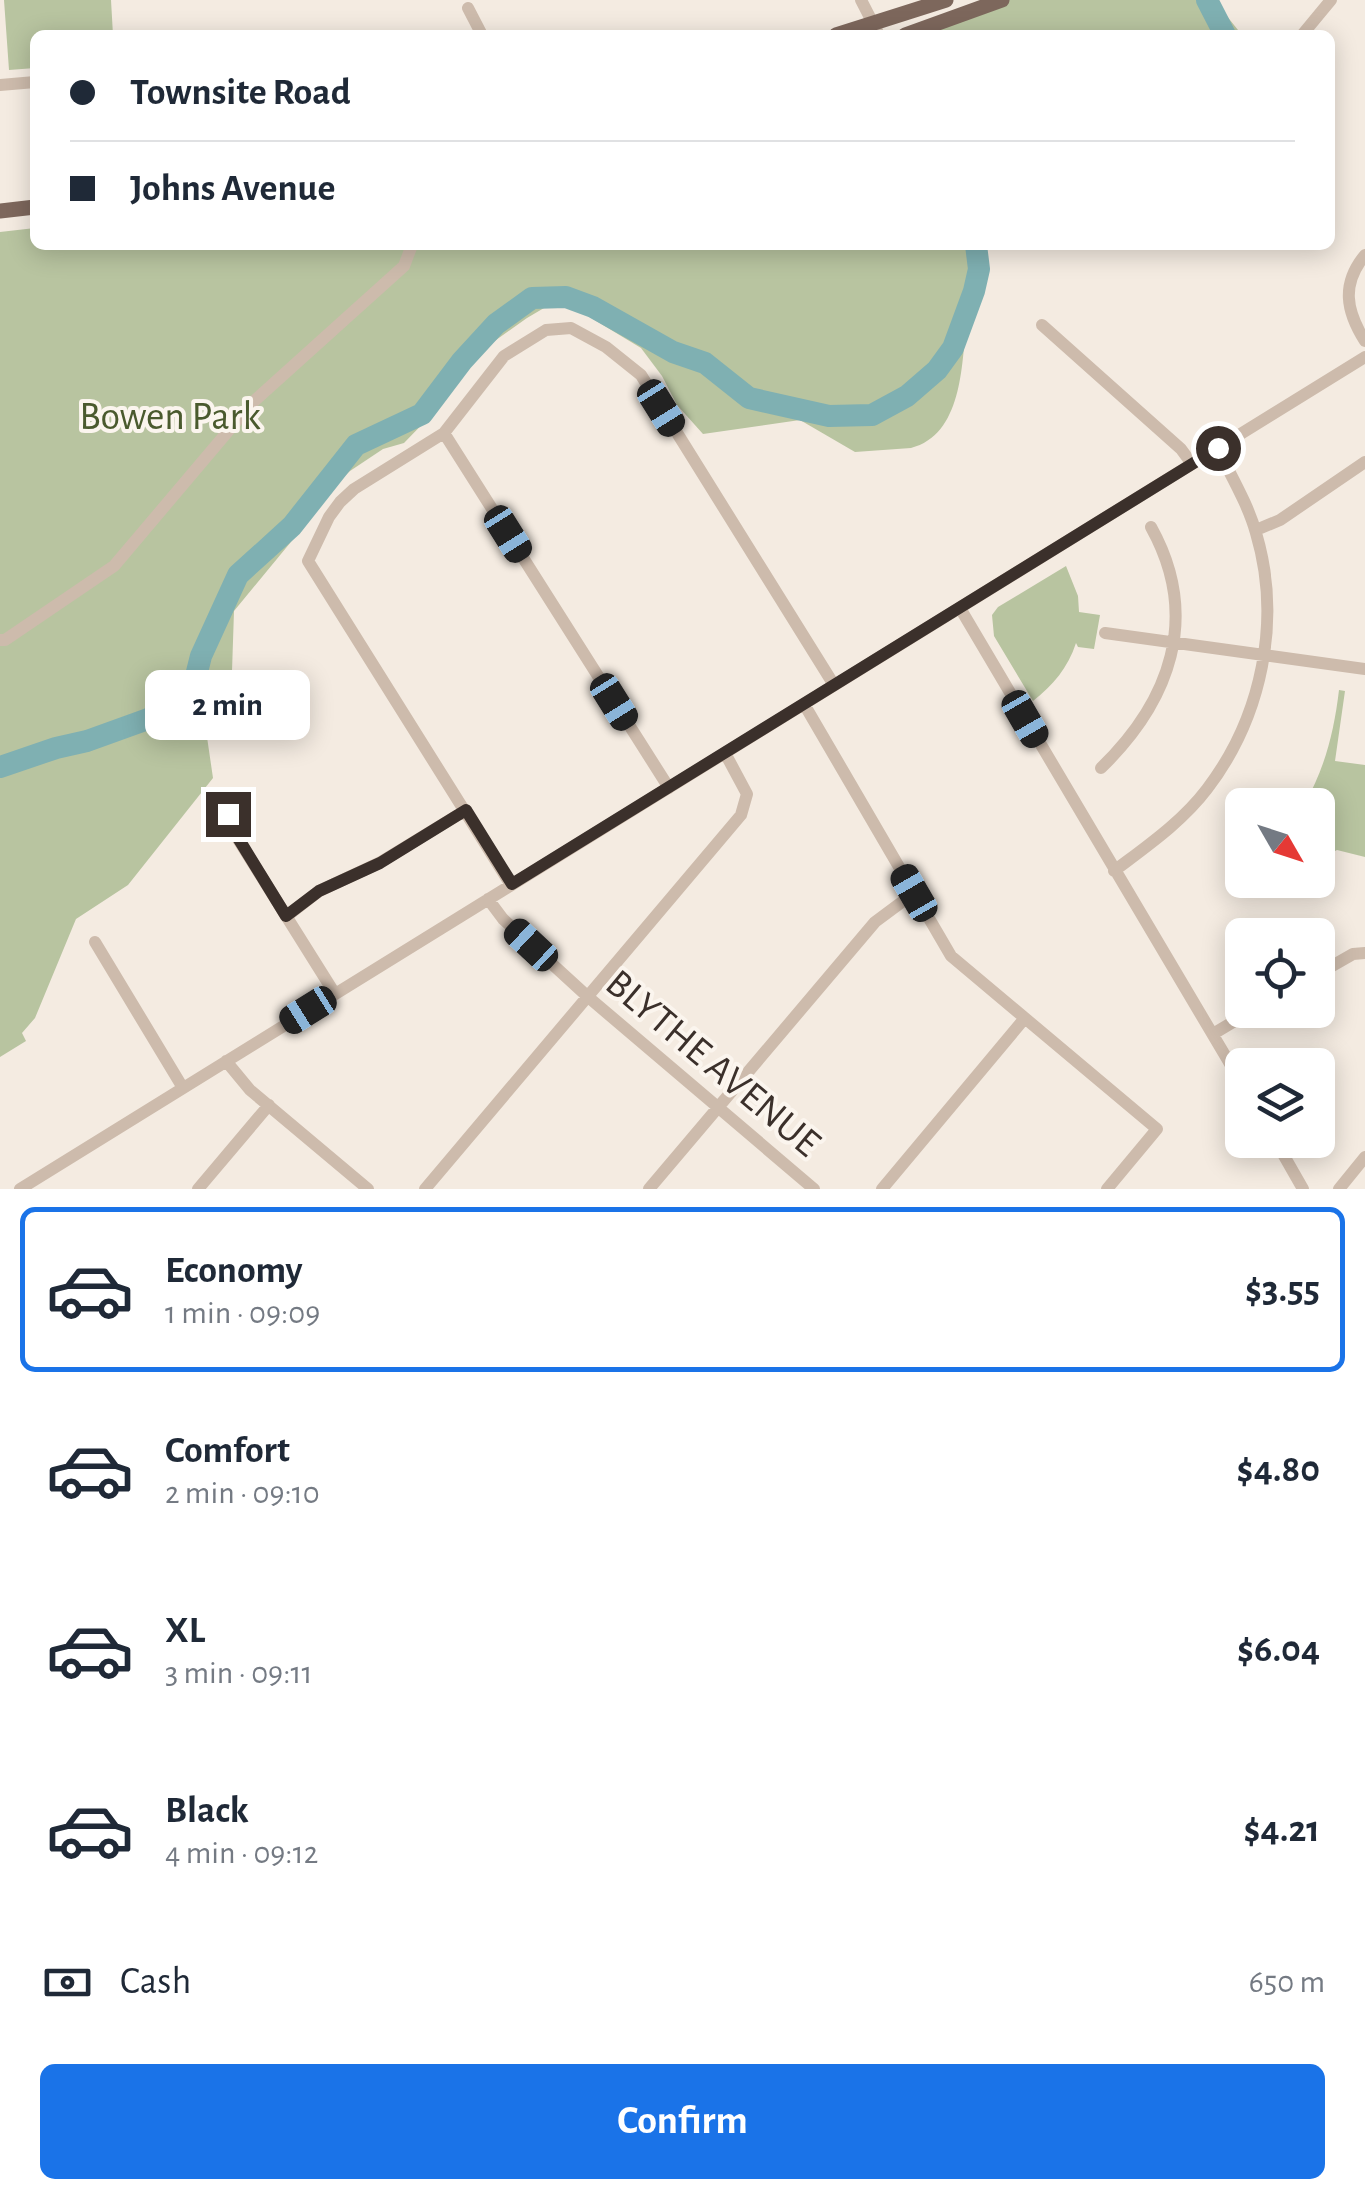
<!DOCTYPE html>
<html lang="en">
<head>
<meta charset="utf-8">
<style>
  :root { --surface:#fff; --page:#f6f6f7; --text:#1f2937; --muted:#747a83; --line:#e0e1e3; --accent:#1a73e8 }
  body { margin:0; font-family:"Alegreya Sans",sans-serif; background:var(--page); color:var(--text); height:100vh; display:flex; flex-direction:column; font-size:38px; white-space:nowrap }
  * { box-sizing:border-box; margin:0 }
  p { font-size:32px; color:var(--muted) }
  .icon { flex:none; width:55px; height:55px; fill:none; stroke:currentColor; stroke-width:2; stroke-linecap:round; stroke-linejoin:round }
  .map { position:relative; height:1189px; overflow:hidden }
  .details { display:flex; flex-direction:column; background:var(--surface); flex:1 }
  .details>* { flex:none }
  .top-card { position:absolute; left:30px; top:30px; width:1305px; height:220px; border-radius:15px; box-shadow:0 5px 25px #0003; display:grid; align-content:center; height:220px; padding:0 40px; background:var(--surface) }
  .needle { width:65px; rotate:129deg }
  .tools { position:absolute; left:1225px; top:788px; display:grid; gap:20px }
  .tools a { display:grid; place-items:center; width:110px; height:110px; border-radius:15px; background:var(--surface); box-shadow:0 5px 25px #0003; font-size:50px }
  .end { position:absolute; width:45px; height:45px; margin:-22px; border:12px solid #3b302b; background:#fff; box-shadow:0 0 0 5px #fff }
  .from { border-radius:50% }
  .bubble { position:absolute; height:70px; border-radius:15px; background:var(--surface); box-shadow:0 5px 25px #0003; font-size:32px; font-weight:600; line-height:70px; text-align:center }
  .car { position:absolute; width:30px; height:60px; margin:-30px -15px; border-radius:12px; box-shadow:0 0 8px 2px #0007; background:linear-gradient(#222 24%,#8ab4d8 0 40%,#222 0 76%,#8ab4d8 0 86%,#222 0) }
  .top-card b { display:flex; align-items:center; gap:35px; height:95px; font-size:38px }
  .top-card b+b { border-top:2px solid var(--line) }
  .top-card i { width:25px; height:25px; background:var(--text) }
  ul { padding:18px 0 0; list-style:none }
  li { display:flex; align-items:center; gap:30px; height:165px; margin:0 20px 15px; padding:0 20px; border:5px solid transparent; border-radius:15px }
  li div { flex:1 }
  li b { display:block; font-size:38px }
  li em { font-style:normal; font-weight:600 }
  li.on { border-color:var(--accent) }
  li>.icon { width:90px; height:90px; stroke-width:1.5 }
  .pay { display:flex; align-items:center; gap:25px; height:110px; padding:0 40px; font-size:38px }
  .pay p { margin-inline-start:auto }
  .action { display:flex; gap:20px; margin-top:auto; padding:20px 40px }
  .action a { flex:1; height:115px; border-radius:15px; background:var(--accent); color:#fff; font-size:40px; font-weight:600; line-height:115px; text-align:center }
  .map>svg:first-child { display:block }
</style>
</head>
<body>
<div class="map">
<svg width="1365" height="1189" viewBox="0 0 1365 1189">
  <rect width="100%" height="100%" fill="#f4ebe1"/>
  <path fill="#b8c4a0" d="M 4,0 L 111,0 L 113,35 L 35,35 L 35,68 L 9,70 Z
    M 994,0 L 1214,0 L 1242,35 L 908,35 Z
    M 35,228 L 35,245 L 975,245 C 976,273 969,297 966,324 C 962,365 962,435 911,448 L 855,452 L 800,420 L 703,434 L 677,405 L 662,376 L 641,348 L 588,316 L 561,304 L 544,308 L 527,318 L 475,355 L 454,379 L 438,408 L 404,443 L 383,449 L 350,471 L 314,505 L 295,537 L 234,611 L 232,671 L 264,712 L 229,699 L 207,737 L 213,778 L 128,885 L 76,919 L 35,1018 L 22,1033 L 26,1041 L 0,1057 L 0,232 Z
    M 1066,566 L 1078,596 L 1079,612 L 1100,615 L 1094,649 L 1078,647 L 1076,643 C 1068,668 1053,685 1033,701 L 994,636 L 992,615 L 998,607 Z
    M 1339,690 L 1345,691 L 1335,761 L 1365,765 L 1365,857 L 1337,850 L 1318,860 L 1318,805 L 1304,805 C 1325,768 1334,732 1339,690 Z
    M 1242,880 L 1277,880 L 1241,898 L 1235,888 Z"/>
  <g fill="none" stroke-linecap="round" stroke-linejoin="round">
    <path stroke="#7fb0b2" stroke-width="22" d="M 1207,0 L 1225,35
      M 0,767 L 56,748 L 87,741 L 148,719 L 175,704 L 193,688 L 201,656 L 238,575 L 292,526 L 356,445 L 422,414 L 462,361 L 496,324 L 532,298 L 566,297 L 593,307 L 673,352 L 705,363 L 749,398 L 829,416 L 872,415 L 907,396 L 937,370 L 953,348 L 974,291 L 979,269 L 976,245"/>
    <path stroke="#cdbbac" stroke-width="12" d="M 861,0 L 879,35
      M 468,8 L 482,35
      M 1302,35 L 1331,0
      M 0,85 L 35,82
      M 1365,255 C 1341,284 1346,311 1365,341
      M 1042,325 L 1181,449 L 1192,464
      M 444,433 L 669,788
      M 1256,530 L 1280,520 L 1365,462
      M 960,608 L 1242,1084
      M 1105,633 L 1365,669
      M 0,640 L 5,640 L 114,566 L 252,403 L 404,266 L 412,245
      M 804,704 L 951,956 L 1157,1129 L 1107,1189
      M 1101,768 C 1170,701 1201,617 1151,527
      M 227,813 L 231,828 L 335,994
      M 1114,871 C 1147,846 1182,822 1207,789 C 1262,717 1282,620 1256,533 C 1248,504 1231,476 1218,449
      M 511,885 L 308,561 L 329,517 L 340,502 L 354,489 L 444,433 L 504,356 L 546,330 L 571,328 L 606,347 L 641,375 L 834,685
      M 488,899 L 503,919 L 587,996 L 814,1189
      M 287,916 L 319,891 L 379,863 L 466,810
      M 95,942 L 183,1088
      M 1318,974 L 1353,954 L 1365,953
      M 1213,1034 L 1253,1010
      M 226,1061 L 250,1090 L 368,1189
      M 1275,1140 L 1303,1189
      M 20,1189 L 1365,357
      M 198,1189 L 269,1105
      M 425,1189 L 741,815 L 747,794 L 725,753
      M 649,1189 L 875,922 L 914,893
      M 882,1189 L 1025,1018
      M 1339,1189 L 1365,1157"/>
    <path stroke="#7d675c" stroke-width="15" d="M 836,35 L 946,0
      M 905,35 L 1002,0
      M 0,211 L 35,207"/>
  </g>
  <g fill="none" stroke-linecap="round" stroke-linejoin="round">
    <path stroke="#3b302b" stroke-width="12" d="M 228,814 L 232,828 L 286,916 L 319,891 L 380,863 L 466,810 L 512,884 L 1218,448"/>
  </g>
  <g text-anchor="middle" stroke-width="8" stroke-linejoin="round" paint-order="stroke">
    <g font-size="40" fill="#4a5a2e" stroke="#fbf5ee">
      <text x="170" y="429">Bowen Park</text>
    </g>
    <g font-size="40" fill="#3b302b" stroke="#fbf5ee">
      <text transform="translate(714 1062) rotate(40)" y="14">BLYTHE AVENUE</text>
    </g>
  </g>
</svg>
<div class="tools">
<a><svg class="needle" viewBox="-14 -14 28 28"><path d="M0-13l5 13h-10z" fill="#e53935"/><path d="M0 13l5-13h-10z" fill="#747a83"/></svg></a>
<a><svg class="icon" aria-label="locate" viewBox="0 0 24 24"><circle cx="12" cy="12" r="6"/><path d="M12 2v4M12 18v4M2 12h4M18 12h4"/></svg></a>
<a><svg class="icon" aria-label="layers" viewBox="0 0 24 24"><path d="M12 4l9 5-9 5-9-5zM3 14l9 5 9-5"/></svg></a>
</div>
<i class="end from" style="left:1218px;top:448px"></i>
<i class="end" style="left:228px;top:814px"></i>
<div class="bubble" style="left:145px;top:670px;width:165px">2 min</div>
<i class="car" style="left:661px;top:408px;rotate:148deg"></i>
<i class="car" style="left:508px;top:534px;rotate:148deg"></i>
<i class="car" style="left:614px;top:702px;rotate:148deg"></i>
<i class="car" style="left:1025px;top:719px;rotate:150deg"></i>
<i class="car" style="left:914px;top:893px;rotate:330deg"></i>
<i class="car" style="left:531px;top:945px;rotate:313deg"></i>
<i class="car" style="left:308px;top:1010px;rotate:238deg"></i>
<div class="top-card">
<b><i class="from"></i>Townsite Road</b>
<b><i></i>Johns Avenue</b>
</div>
</div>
<section class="details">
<ul>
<li class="on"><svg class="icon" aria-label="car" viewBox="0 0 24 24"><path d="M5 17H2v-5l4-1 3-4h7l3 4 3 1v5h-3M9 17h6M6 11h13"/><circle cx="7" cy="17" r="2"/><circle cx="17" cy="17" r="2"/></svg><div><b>Economy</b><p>1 min · 09:09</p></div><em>$3.55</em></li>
<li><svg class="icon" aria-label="car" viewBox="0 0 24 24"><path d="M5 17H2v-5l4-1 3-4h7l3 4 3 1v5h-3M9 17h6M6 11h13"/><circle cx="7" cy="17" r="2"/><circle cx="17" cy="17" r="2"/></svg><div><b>Comfort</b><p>2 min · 09:10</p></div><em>$4.80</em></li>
<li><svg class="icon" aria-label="car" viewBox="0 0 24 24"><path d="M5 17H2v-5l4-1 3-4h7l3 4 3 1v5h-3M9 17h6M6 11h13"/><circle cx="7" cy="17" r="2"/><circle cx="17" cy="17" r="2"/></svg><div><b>XL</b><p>3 min · 09:11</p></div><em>$6.04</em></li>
<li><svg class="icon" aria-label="car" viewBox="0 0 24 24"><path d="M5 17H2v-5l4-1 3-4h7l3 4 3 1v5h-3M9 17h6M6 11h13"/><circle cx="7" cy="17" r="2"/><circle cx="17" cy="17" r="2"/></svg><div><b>Black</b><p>4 min · 09:12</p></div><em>$4.21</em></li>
</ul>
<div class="pay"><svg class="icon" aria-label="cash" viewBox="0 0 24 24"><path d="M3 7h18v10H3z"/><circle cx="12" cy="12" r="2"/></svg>Cash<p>650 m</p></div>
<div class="action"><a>Confirm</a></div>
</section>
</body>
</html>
